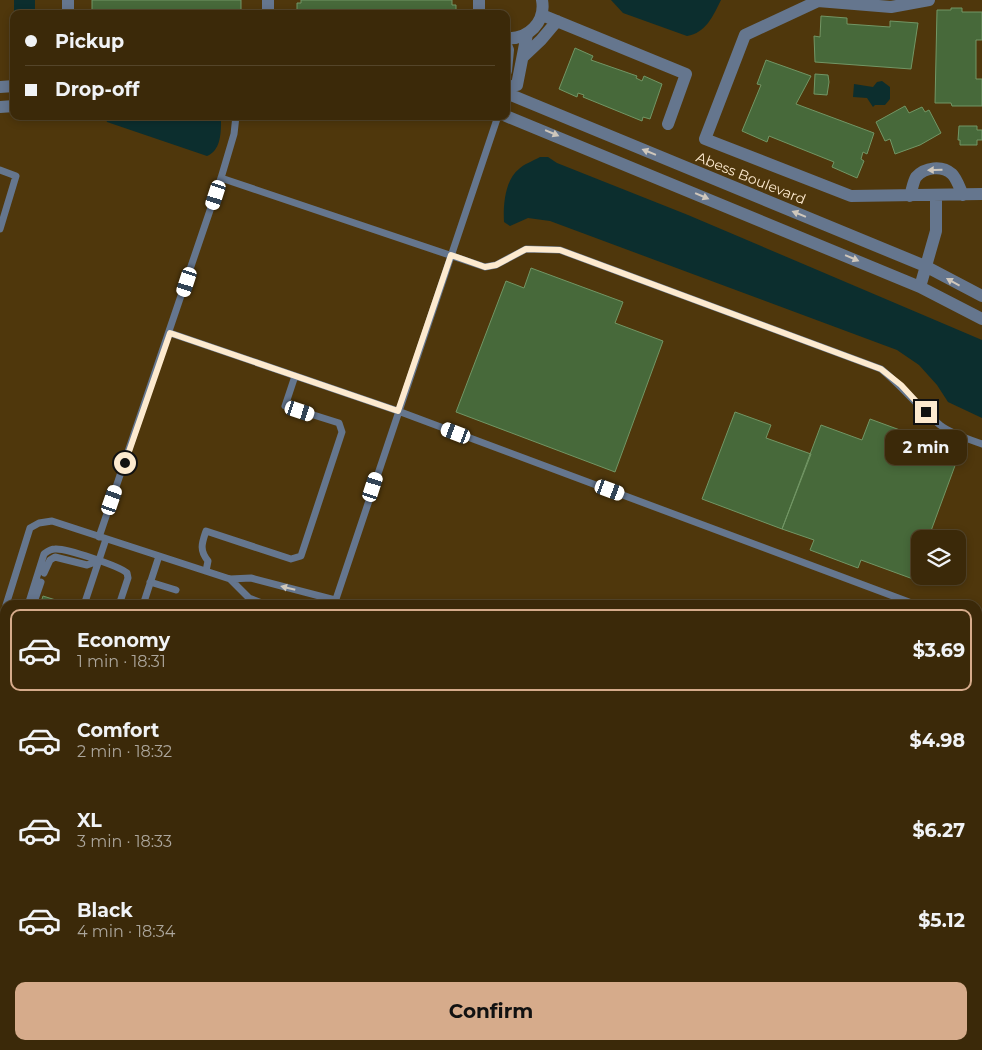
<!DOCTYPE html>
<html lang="en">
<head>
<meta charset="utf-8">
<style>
  :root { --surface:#3b2909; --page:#463517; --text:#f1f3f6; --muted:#aca69c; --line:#54452a; --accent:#d6ab8b }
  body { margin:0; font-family:Montserrat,sans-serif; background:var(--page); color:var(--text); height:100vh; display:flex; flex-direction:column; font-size:19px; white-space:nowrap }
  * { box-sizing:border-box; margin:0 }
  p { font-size:16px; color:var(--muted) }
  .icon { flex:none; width:28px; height:28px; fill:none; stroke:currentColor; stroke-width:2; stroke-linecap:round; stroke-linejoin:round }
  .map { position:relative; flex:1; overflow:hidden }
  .side { position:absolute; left:0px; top:600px; width:982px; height:450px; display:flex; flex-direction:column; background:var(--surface); border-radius:15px 15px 0 0; box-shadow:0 2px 8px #0003,0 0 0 1px var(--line) }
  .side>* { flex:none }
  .banner { position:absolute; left:10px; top:10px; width:500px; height:110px; border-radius:10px; box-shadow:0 2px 8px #0003,0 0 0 1px var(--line); display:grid; align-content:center; height:110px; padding:0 15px; background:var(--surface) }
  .controls { position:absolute; left:911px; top:530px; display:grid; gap:10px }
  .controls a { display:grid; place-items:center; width:55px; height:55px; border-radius:10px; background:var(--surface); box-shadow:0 2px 8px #0003,0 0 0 1px var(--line); font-size:25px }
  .end { position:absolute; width:22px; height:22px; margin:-11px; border:6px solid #fdeacf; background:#111; box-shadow:0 0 0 2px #111 }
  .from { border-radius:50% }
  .bubble { position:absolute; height:35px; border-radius:10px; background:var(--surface); box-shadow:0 2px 8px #0003,0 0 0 1px var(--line); font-size:16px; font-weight:700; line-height:35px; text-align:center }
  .car { position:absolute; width:15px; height:30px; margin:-15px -8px; border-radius:6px; box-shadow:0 0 4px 1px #0007; background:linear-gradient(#fff 24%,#345 0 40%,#fff 0 76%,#345 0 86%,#fff 0) }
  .banner b { display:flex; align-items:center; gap:18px; height:48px; font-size:19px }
  .banner b+b { border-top:1px solid var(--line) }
  .banner i { width:12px; height:12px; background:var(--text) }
  ul { padding:9px 0 0; list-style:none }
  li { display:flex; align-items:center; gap:15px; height:82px; margin:0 10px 8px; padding:0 5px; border:2px solid transparent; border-radius:10px }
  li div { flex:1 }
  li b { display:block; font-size:19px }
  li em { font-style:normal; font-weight:700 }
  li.current { border-color:var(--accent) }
  li>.icon { width:45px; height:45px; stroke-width:1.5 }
  .button { display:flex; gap:10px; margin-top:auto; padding:10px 15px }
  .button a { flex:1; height:58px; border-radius:10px; background:var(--accent); color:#111; font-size:20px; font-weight:700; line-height:58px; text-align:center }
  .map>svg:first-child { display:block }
</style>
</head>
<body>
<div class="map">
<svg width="982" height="1050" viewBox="0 0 982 1050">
  <rect width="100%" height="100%" fill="#4f370c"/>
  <path fill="#0c2e2e" d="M 14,0 L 35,0 L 35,14 L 14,14 Z
    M 611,0 L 721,0 C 713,16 706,33 687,36 L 623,13 Z
    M 882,81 L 890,87 L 890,99 L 885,105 L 875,105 L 873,107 L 867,98 L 853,97 L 854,84 L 873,87 L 877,82 Z
    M 105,116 L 221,116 C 221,130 222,150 207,156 L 107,122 Z
    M 540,157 L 548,157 L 557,163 L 688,215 L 982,340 L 982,418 L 948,402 L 937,385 L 919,365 L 897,350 L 550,221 L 528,218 L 510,226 L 504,222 C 503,205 505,180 519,169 C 524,164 533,161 540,157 Z
    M 154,1045 L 246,1045 L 247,1050 L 151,1050 Z"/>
  <path fill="#47693a" stroke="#729665" d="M 92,0 L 241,0 L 241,14 L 92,14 Z
    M 301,0 L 452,0 L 452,5 L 456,5 L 456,14 L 297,14 L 297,3 L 301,3 Z
    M 951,8 L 962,8 L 962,12 L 982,12 L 982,40 L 976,40 L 976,79 L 982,79 L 982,106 L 952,106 L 951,103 L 935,103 L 937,10 L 951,10 Z
    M 821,16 L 847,18 L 847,24 L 890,27 L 890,21 L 918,23 L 911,69 L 815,62 L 814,36 L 820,37 Z
    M 575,48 L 593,56 L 591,60 L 637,76 L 636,78 L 642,81 L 644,76 L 662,84 L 650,119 L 643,117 L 642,121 L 583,97 L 584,95 L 578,93 L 577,97 L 559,89 Z
    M 766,60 L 811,76 L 796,104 L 874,133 L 867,154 L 863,152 L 861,159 L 864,161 L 857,178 L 832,167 L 834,162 L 769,136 L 767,142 L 742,131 L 761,85 L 757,84 Z
    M 815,74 L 828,75 L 829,82 L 827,95 L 814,94 Z
    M 905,106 L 909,113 L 922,107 L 925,112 L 929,110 L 941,133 L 920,145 L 895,154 L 890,139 L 885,141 L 876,122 Z
    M 959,126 L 977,126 L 977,130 L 982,130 L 982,140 L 977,140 L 977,145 L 960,145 L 960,140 L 958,140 Z
    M 531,268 L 623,302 L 615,323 L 663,341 L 615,472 L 456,412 L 506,281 L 524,288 Z
    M 735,412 L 771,425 L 766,438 L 811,454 L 782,529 L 702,499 Z
    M 870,419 L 960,452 L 928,539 L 920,539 L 920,559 L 913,579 L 861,560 L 858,568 L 810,550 L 814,540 L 782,529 L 821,425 L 862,440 Z
    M 43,596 L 62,602 L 62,605 L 40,605 Z
    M 633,1045 L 646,1045 L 662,1050 L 632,1050 Z"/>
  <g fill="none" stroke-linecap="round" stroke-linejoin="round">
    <path stroke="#65768e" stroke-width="7" d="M 0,170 L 16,176 L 0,229
      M 221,178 L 485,267 L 496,265 L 526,249 L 560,250 L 881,369 C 902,386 919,408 940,425 C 952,434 968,439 982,444
      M 170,333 L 398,411 L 917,605
      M 99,537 L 221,178 L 234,134 L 236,116
      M 206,571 L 208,561 C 199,550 202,543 206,531 L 291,559 L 301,556 L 342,432 L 339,423 L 285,406 L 295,376
      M 44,573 L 50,560 L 55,557 L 87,565 L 98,561
      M 230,579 L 249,598 L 267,605
      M 150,582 L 176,590
      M 6,605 L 30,528 L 39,523 L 52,521 L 230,579 L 251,578 L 335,600
      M 28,605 L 44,554 C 48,551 50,549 55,549 C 66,548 119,566 127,573 L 128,578 L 119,605
      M 33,605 L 41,582
      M 84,605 L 106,539
      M 143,605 L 159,556
      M 334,605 L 498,116
      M 0,625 L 5,609
      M 978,629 L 982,631
      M 978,814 L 982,815
      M 429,1045 L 429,1050
      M 729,1050 L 730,1045"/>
    <path stroke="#65768e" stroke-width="12" d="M 68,0 L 68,14
      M 268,0 L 268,14
      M 479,0 L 479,14
      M 929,0 L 891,7 L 818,1 L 745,35 L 705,139 L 851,196 L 982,194
      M 542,15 L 686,74 L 668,124
      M 506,38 C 528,40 546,22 542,0
      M 506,45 L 508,50 L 506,71
      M 523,57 L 541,40 L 557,21
      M 0,87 L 14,86
      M 508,87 L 517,85 L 527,34
      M 506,93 L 925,266 L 982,296
      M 0,107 L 14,106
      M 506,116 L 920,287 L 982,319
      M 910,196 C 912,190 913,182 916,177 C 925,167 942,165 952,174 C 957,179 960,189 963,195
      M 920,287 L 936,231 L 936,196
      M 978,846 L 982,847
      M 978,877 L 982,878
      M 0,1029 L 5,1032
      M 33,1045 L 45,1050
      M 330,1045 L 330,1050
      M 471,1045 L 487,1050
      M 79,1050 L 81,1045
      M 515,1050 L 517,1045
      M 761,1050 L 762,1048 L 780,1047 L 790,1050"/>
    <path stroke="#9ac3fe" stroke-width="15" d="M 0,691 L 5,693
      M 0,733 L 5,734
      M 978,951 L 982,952
      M 978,983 L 982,985
      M 978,1031 L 982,1032
      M 910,1045 L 925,1050"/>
  </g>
  <defs><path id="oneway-solid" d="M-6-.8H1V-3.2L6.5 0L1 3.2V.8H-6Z" transform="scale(1.25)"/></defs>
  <g fill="#cfc7bc">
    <use href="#oneway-solid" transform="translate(552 133) rotate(23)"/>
    <use href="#oneway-solid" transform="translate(649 152) rotate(-158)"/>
    <use href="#oneway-solid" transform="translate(935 170) rotate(179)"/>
    <use href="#oneway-solid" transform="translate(702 196) rotate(23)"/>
    <use href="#oneway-solid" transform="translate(799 214) rotate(-158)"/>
    <use href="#oneway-solid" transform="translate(852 258) rotate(23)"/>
    <use href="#oneway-solid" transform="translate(953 282) rotate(-151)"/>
    <use href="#oneway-solid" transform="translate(288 588) rotate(-166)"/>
  </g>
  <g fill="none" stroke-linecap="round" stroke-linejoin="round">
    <path stroke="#fdeacf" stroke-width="6" d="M 125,463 L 170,333 L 398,411 L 451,255 L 485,267 L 496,265 L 526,249 L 560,250 L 881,369 L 901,385 L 926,412"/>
  </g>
  <g text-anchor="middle" stroke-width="4" stroke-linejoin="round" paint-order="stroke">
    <g font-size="14" fill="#fdeacf" stroke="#4f370c">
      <text transform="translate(751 178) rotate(22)" y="5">Abess Boulevard</text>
    </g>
  </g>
</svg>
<div class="controls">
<a><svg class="icon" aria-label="layers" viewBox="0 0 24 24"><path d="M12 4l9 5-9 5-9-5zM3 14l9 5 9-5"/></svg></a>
</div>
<i class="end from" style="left:125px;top:463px"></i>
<i class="end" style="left:926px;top:412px"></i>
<div class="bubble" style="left:885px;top:430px;width:82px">2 min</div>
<i class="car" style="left:216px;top:195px;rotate:198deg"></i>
<i class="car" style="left:187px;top:282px;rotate:198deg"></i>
<i class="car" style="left:300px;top:411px;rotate:108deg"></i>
<i class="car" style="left:456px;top:433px;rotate:291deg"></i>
<i class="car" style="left:373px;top:487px;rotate:18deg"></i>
<i class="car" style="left:610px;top:490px;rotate:110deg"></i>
<i class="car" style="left:112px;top:500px;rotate:19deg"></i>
<div class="banner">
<b><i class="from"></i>Pickup</b>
<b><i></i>Drop-off</b>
</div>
<section class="side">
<ul>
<li class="current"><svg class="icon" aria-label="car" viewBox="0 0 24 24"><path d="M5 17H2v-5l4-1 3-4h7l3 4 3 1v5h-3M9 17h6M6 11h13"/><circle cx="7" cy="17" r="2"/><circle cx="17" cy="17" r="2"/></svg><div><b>Economy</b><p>1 min · 18:31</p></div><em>$3.69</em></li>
<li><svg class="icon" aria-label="car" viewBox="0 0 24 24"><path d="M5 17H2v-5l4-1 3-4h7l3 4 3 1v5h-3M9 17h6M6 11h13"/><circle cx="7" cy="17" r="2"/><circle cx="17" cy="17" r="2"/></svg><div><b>Comfort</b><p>2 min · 18:32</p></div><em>$4.98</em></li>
<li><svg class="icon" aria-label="car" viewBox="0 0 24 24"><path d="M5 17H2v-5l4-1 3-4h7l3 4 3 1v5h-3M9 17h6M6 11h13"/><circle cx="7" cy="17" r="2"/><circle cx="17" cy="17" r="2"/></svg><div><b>XL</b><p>3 min · 18:33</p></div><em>$6.27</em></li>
<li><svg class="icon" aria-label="car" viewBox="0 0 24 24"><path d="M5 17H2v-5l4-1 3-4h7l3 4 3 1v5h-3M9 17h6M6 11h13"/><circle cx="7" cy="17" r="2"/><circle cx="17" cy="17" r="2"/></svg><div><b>Black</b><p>4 min · 18:34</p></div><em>$5.12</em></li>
</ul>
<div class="button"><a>Confirm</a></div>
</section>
</div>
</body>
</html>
